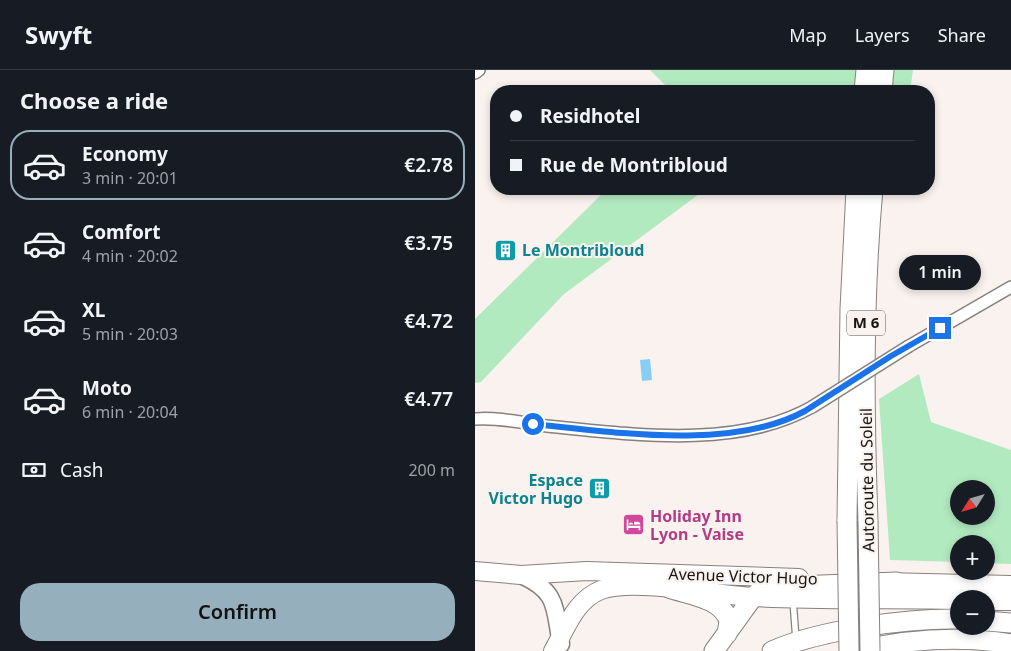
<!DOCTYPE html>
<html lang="en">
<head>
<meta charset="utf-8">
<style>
  :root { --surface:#171b24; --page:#20242c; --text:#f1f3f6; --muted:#9ea1a6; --line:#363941; --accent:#95afbc }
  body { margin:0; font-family:"Noto Sans",sans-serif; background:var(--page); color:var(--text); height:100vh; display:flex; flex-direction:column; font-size:19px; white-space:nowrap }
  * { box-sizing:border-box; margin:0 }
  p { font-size:16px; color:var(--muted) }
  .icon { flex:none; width:28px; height:28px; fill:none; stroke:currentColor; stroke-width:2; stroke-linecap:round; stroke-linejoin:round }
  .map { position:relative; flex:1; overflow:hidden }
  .panel { display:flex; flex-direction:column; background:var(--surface); width:475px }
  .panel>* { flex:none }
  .top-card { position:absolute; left:15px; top:15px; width:445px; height:110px; border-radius:20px; box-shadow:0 2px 8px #0003; display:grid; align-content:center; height:110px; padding:0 20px; background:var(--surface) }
  .needle { width:32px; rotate:233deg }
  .buttons { position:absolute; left:475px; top:410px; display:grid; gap:10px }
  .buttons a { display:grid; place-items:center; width:45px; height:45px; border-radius:50%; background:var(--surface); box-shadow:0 2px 8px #0003; font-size:25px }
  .end { position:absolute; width:22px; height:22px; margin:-11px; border:6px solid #1a73e8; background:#fff; box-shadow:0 0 0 2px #fff }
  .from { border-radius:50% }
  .bubble { position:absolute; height:35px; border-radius:18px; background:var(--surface); box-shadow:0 2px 8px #0003; font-size:16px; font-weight:600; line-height:35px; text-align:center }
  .top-card b { display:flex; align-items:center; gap:18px; height:48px; font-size:19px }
  .top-card b+b { border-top:1px solid var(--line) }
  .top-card i { width:12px; height:12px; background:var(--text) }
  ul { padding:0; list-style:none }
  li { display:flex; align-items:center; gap:15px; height:70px; margin:0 10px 8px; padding:0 10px; border:2px solid transparent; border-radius:20px }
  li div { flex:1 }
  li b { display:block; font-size:19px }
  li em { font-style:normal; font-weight:600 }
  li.on { border-color:var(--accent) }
  li>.icon { width:45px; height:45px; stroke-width:1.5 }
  h2 { padding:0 20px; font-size:22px; line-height:60px }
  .pay { display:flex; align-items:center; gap:12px; height:55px; padding:0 20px; font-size:19px }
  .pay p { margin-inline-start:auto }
  .primary-button { display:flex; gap:10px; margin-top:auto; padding:10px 20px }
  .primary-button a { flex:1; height:58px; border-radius:20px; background:var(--accent); color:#111; font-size:20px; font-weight:600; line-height:58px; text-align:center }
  header { display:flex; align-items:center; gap:30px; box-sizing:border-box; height:70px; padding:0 25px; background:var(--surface); border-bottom:1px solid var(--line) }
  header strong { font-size:24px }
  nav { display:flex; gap:28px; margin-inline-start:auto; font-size:18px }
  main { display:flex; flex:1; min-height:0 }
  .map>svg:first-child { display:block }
</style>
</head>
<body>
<header>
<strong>Swyft</strong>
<nav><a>Map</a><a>Layers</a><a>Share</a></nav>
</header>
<main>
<section class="panel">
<h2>Choose a ride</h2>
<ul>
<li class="on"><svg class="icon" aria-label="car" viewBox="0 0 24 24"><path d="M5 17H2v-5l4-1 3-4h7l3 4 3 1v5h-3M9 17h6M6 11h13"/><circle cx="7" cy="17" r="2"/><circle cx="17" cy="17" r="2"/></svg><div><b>Economy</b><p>3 min · 20:01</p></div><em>€2.78</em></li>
<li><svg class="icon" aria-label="car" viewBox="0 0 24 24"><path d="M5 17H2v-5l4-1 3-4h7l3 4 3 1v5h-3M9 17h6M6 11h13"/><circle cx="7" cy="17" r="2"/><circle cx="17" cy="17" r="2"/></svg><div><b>Comfort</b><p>4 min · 20:02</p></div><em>€3.75</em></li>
<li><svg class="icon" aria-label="car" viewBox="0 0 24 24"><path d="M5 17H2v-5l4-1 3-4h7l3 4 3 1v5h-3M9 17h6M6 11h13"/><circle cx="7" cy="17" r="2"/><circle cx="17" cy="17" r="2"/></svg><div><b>XL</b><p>5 min · 20:03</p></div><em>€4.72</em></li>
<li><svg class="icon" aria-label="car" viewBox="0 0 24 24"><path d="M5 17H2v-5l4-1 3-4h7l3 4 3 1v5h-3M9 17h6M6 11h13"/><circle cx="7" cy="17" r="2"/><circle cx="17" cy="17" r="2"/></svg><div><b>Moto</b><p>6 min · 20:04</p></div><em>€4.77</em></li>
</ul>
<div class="pay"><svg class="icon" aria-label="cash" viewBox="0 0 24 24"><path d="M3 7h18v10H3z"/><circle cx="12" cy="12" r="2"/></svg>Cash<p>200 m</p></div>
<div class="primary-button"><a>Confirm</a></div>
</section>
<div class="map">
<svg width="536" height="581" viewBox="0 0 536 581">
  <rect width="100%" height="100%" fill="#f9f2ee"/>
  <path fill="#b2eac0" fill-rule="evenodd" d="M 175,0 L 438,0 L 435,21 L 196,21 Z
    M 132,119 L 231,119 L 89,224 L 6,312 L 0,313 L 0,249 Z
    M 444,304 L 456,352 L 536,380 L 536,494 L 511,493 L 511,474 L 484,474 L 484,492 L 415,490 L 404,329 ZM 484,419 L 511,419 L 511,446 L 484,446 Z"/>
  <path fill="#87cef7" d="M 175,289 L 177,310 L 167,311 L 165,290 Z"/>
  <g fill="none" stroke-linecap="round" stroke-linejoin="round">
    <defs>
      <path id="service" d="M 318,530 L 321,570"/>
      <path id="minor" d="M 0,3 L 4,0
        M 434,276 L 536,217
        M 0,349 C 23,347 49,353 72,356 C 156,364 260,380 337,337"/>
      <path id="secondary" d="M 46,505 C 84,522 79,538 86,574"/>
      <path id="primary" d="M 0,501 L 46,505 L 112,501 L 324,508
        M 408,512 L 536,515
        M 511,531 L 536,531
        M 78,581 C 91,559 100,530 126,520 C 159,508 240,525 278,527 C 346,531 415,528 484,530"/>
      <path id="trunk" d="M 389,21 L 391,0
        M 407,21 L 409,0
        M 372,451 L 375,239 L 381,119
        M 393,451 C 389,340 388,229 398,119
        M 194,518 C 214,525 247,528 254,551 L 252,564
        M 511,551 L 536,553
        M 239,581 L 278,527 L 285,521 L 297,517 L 422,512
        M 297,581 C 344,560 432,548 484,549
        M 381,581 C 433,569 483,565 536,574"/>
    </defs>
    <use href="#service" stroke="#87817d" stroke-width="8"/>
    <use href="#minor" stroke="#87817d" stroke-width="14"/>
    <use href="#secondary" stroke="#87817d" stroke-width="19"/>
    <use href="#primary" stroke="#87817d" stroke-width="20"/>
    <use href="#trunk" stroke="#87817d" stroke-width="21"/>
    <use href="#service" stroke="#fff" stroke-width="5.5"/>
    <use href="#minor" stroke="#fff" stroke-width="11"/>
    <use href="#secondary" stroke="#fff" stroke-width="16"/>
    <use href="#primary" stroke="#fff" stroke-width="18"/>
    <use href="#trunk" stroke="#fff" stroke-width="19"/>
    <defs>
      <path id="minor-bridge" d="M 337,337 L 434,276"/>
      <path id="trunk-bridge" d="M 372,451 L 374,581
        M 393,451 L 395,581"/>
    </defs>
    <use href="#minor-bridge" stroke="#87817d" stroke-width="14" stroke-linecap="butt"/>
    <use href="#trunk-bridge" stroke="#87817d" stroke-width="21" stroke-linecap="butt"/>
    <use href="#minor-bridge" stroke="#fff" stroke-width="11"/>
    <use href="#trunk-bridge" stroke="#fff" stroke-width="19"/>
  </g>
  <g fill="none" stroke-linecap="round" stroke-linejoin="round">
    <path stroke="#1a73e8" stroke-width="6" d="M 58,354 C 138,362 257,381 330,341 L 416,286 L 465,258"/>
  </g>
  <defs>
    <symbol id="building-square" viewBox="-11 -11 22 22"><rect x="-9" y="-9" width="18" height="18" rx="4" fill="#0f9aa8" stroke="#f9f2ee"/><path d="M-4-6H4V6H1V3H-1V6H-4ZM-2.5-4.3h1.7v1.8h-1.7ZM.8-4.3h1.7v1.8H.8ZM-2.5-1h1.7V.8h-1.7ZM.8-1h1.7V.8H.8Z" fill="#fff"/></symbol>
    <symbol id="hotel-square" viewBox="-11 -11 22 22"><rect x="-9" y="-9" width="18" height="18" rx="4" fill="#d1479c" stroke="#f9f2ee"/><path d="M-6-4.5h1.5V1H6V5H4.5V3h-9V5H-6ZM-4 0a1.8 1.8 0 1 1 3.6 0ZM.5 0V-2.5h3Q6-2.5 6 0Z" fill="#fff"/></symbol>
  </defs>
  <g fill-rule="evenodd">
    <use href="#building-square" x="18" y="168" width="25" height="25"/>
    <use href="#building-square" x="112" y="406" width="25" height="25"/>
    <use href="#hotel-square" x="146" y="442" width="25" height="25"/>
  </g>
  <g text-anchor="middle" stroke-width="4" stroke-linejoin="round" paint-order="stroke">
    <rect fill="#f9f2ee" stroke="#5c5856" stroke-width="1" x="372" y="240.5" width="38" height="25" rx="4"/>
    <g font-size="15" font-weight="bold" fill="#181615">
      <text x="391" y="258">M 6</text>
    </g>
    <g font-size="16" font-weight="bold" fill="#0d838f" stroke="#f9f2ee" text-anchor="start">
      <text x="47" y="186">Le Montribloud</text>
      <text x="108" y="416" text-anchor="end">Espace<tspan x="108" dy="18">Victor Hugo</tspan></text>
    </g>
    <g font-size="16" fill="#181615" stroke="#f9f2ee">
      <text transform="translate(392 410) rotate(-91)" y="6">Autoroute du Soleil</text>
      <text transform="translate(268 506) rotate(2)" y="6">Avenue Victor Hugo</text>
    </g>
    <g font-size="16" font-weight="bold" fill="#b23c85" stroke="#f9f2ee" text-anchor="start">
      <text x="175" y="452">Holiday Inn<tspan x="175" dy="18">Lyon - Vaise</tspan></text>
    </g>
  </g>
</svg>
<div class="buttons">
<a><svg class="needle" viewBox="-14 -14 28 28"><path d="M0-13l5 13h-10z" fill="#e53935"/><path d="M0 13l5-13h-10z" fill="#9ea1a6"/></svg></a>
<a>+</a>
<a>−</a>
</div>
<i class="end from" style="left:58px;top:354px"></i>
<i class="end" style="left:465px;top:258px"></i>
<div class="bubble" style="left:424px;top:185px;width:82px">1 min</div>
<div class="top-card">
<b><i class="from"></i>Residhotel</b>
<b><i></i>Rue de Montribloud</b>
</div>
</div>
</main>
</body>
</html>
